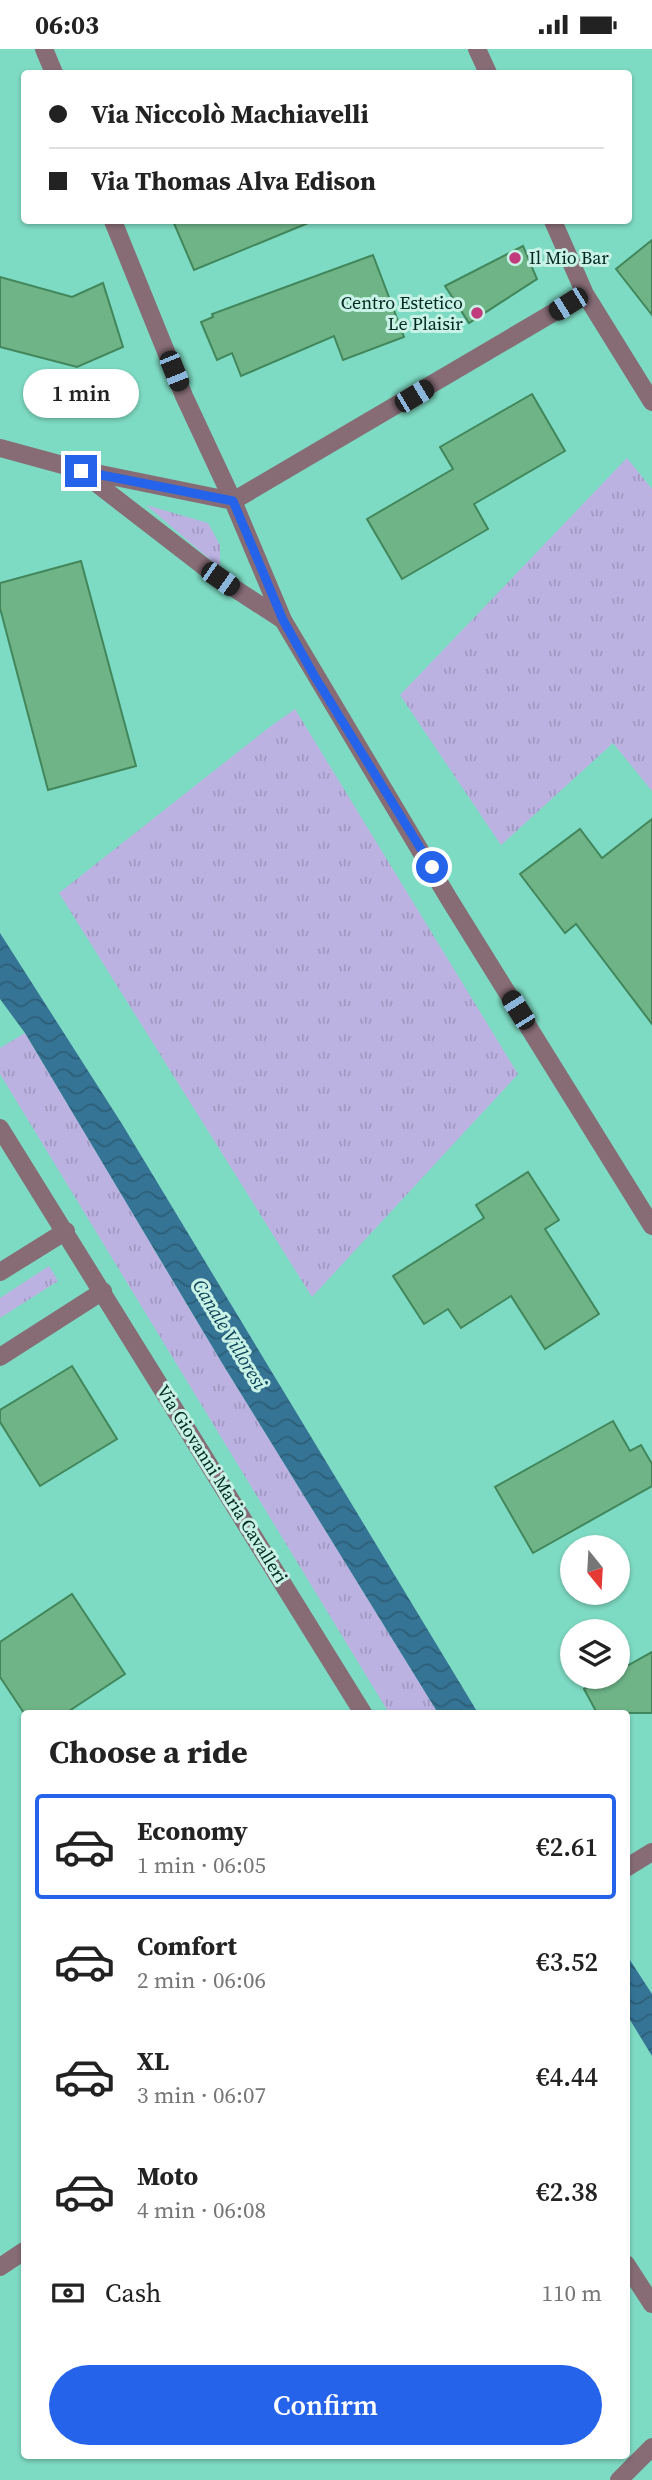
<!DOCTYPE html>
<html lang="en">
<head>
<meta charset="utf-8">
<style>
  :root { --surface:#fff; --page:#f6f6f6; --text:#222; --muted:#767676; --line:#e0e0e0; --accent:#2563eb }
  body { margin:0; font-family:"Source Serif 4",serif; background:var(--page); color:var(--text); height:100vh; display:flex; flex-direction:column; font-size:26px; white-space:nowrap }
  * { box-sizing:border-box; margin:0 }
  p { font-size:23px; color:var(--muted) }
  .icon { flex:none; width:38px; height:38px; fill:none; stroke:currentColor; stroke-width:2; stroke-linecap:round; stroke-linejoin:round }
  .map { position:relative; flex:1; overflow:hidden }
  .sheet { position:absolute; left:21px; top:1661px; width:609px; height:749px; display:flex; flex-direction:column; background:var(--surface); border-radius:7px; box-shadow:0 2px 5px #0004 }
  .sheet>* { flex:none }
  .banner { position:absolute; left:21px; top:21px; width:611px; height:154px; border-radius:7px; box-shadow:0 2px 5px #0004; display:grid; align-content:center; height:154px; padding:0 28px; background:var(--surface) }
  .needle { width:46px; rotate:162deg }
  .buttons { position:absolute; left:560px; top:1486px; display:grid; gap:14px }
  .buttons a { display:grid; place-items:center; width:70px; height:70px; border-radius:50%; background:var(--surface); box-shadow:0 2px 5px #0004; font-size:35px }
  .end { position:absolute; width:32px; height:32px; margin:-16px; border:9px solid #2563eb; background:#fff; box-shadow:0 0 0 4px #fff }
  .from { border-radius:50% }
  .bubble { position:absolute; height:49px; border-radius:24px; background:var(--surface); box-shadow:0 2px 5px #0004; font-size:23px; font-weight:600; line-height:49px; text-align:center }
  .car { position:absolute; width:21px; height:42px; margin:-21px -10px; border-radius:9px; box-shadow:0 0 5px 2px #0007; background:linear-gradient(#222 24%,#8ab4d8 0 40%,#222 0 76%,#8ab4d8 0 86%,#222 0) }
  .banner b { display:flex; align-items:center; gap:24px; height:66px; font-size:26px }
  .banner b+b { border-top:2px solid var(--line) }
  .banner i { width:18px; height:18px; background:var(--text) }
  ul { padding:0; list-style:none }
  li { display:flex; align-items:center; gap:21px; height:105px; margin:0 14px 10px; padding:0 14px; border:4px solid transparent; border-radius:7px }
  li div { flex:1 }
  li b { display:block; font-size:26px }
  li em { font-style:normal; font-weight:600 }
  li.active { border-color:var(--accent) }
  li>.icon { width:63px; height:63px; stroke-width:1.5 }
  h2 { padding:0 28px; font-size:32px; line-height:84px }
  .pay { display:flex; align-items:center; gap:18px; height:77px; padding:0 28px; font-size:26px }
  .pay p { margin-inline-start:auto }
  .primary-button { display:flex; gap:14px; margin-top:auto; padding:14px 28px }
  .primary-button a { flex:1; height:80px; border-radius:42px; background:var(--accent); color:#fff; font-size:28px; font-weight:600; line-height:80px; text-align:center }
  .status { display:flex; justify-content:space-between; align-items:center; height:49px; padding:0 35px; background:var(--surface); direction:ltr }
  .status svg { height:19px; fill:currentColor }
  .map>svg:first-child { display:block }
</style>
</head>
<body>
<div class="status"><b>06:03</b><svg viewBox="0 0 49 12"><path d="M0 12V9h3v3zM5 12V6h3v6zM10 12V3h3v9zM15 12V0h3v12zM26 1h20v11H26zM47 4h2v5h-2z"/></svg></div>
<div class="map">
<svg width="652" height="2431" viewBox="0 0 652 2431">
  <defs>
    <pattern id="grass-tufts" width="24" height="20" patternUnits="userSpaceOnUse" patternTransform="scale(1.75)"><rect width="24" height="20" fill="#bcb2e2"/><path d="M3 7l-1-3M5 7V3M7 7l1-3M15 17l-1-3M17 17v-4M19 17l1-3" fill="none" stroke="#a099c1"/></pattern>
    <pattern id="water-waves" width="16" height="10" patternUnits="userSpaceOnUse" patternTransform="scale(1.75)"><rect width="16" height="10" fill="#367495"/><path d="M0 5q4-4 8 0t8 0" fill="none" stroke="#2b5f79"/></pattern>
  </defs>
  <rect width="100%" height="100%" fill="#7edbc3"/>
  <path fill="url(#grass-tufts)" d="M 627,409 L 652,440 L 652,742 L 613,694 L 501,796 L 400,646 Z
    M 146,456 L 208,474 L 220,496 L 220,519 Z
    M 295,660 L 518,1025 L 312,1248 L 59,844 L 267,680 Z
    M 25,984 L 222,1314 L 438,1664 L 389,1664 L 0,1025 L 0,999 Z
    M 49,1217 L 58,1232 L 0,1269 L 0,1249 Z"/>
  <path fill="url(#water-waves)" d="M 0,884 L 122,1075 L 478,1664 L 438,1664 L 222,1314 L 25,984 L 0,950 Z
    M 626,1905 L 652,1945 L 652,2007 L 627,1966 Z"/>
  <path fill="#6eb487" stroke="#42875c" stroke-width="2" d="M 173,172 L 313,172 L 194,221 Z
    M 652,191 L 652,266 L 616,220 Z
    M 523,197 L 537,230 L 469,274 L 445,237 Z
    M 373,206 L 404,288 L 343,311 L 334,287 L 241,327 L 232,304 L 217,311 L 201,273 L 213,268 L 212,265 Z
    M 0,228 L 72,248 L 103,234 L 123,298 L 77,318 L 0,298 Z
    M 532,345 L 565,402 L 474,455 L 488,480 L 402,530 L 367,470 L 453,420 L 440,398 Z
    M 81,512 L 136,717 L 48,741 L 0,559 L 0,534 Z
    M 652,770 L 652,975 L 576,875 L 565,884 L 520,825 L 580,780 L 602,809 Z
    M 528,1123 L 559,1171 L 545,1180 L 599,1265 L 545,1300 L 511,1247 L 461,1279 L 448,1260 L 424,1275 L 393,1227 L 484,1169 L 476,1156 Z
    M 72,1317 L 117,1390 L 40,1437 L 0,1373 L 0,1361 Z
    M 613,1372 L 630,1402 L 641,1396 L 652,1415 L 652,1437 L 533,1504 L 495,1438 Z
    M 72,1545 L 125,1625 L 66,1664 L 24,1664 L 0,1628 L 0,1593 Z
    M 652,1603 L 652,1664 L 597,1664 L 584,1640 L 607,1628 L 618,1628 L 618,1622 Z"/>
  <g fill="none" stroke-linecap="round" stroke-linejoin="round">
    <path stroke="#876c76" stroke-width="18" d="M 44,0 L 54,24
      M 477,0 L 488,24
      M 113,172 L 184,347 L 233,452 L 283,571 L 449,850 L 652,1177
      M 553,172 L 585,245 L 652,353
      M 0,399 L 81,421 L 233,452 L 585,245
      M 83,424 L 220,530 L 283,571
      M 0,1079 L 363,1664
      M 0,1223 L 66,1182
      M 0,1308 L 103,1242
      M 626,1819 L 652,1803
      M 626,2215 L 652,2255
      M 0,2218 L 24,2202
      M 619,2431 L 652,2398"/>
  </g>
  <g fill="none" stroke-linecap="round" stroke-linejoin="round">
    <path stroke="#2563eb" stroke-width="9" d="M 81,422 L 233,452 L 283,571 L 315,628 L 432,818"/>
  </g>
  <g fill="#c23b7c" stroke="#c7f2e5" stroke-width="2.5">
    <circle cx="515" cy="209" r="7"/>
    <circle cx="477" cy="264" r="7"/>
  </g>
  <g text-anchor="middle" stroke-width="6" stroke-linejoin="round" paint-order="stroke">
    <g font-size="18" fill="#00281f" stroke="#c7f2e5" text-anchor="start">
      <text x="529" y="215">Il Mio Bar</text>
      <text x="463" y="260" text-anchor="end">Centro Estetico<tspan x="463" dy="21">Le Plaisir</tspan></text>
    </g>
    <g font-size="18" fill="#00281f" stroke="#c7f2e5">
      <text transform="translate(222 1435) rotate(58)" y="6">Via Giovanni Maria Cavalleri</text>
    </g>
    <g font-size="19" font-style="italic" fill="#073c54" stroke="#c7f2e5">
      <text transform="translate(230 1285) rotate(59)" y="7">Canale Villoresi</text>
    </g>
  </g>
</svg>
<div class="buttons">
<a><svg class="needle" viewBox="-14 -14 28 28"><path d="M0-13l5 13h-10z" fill="#e53935"/><path d="M0 13l5-13h-10z" fill="#767676"/></svg></a>
<a><svg class="icon" aria-label="layers" viewBox="0 0 24 24"><path d="M12 4l9 5-9 5-9-5zM3 14l9 5 9-5"/></svg></a>
</div>
<i class="end from" style="left:432px;top:818px"></i>
<i class="end" style="left:81px;top:422px"></i>
<div class="bubble" style="left:23px;top:320px;width:116px">1 min</div>
<i class="car" style="left:568px;top:255px;rotate:238deg"></i>
<i class="car" style="left:174px;top:322px;rotate:158deg"></i>
<i class="car" style="left:414px;top:347px;rotate:59deg"></i>
<i class="car" style="left:220px;top:530px;rotate:125deg"></i>
<i class="car" style="left:518px;top:961px;rotate:328deg"></i>
<div class="banner">
<b><i class="from"></i>Via Niccolò Machiavelli</b>
<b><i></i>Via Thomas Alva Edison</b>
</div>
<section class="sheet">
<h2>Choose a ride</h2>
<ul>
<li class="active"><svg class="icon" aria-label="car" viewBox="0 0 24 24"><path d="M5 17H2v-5l4-1 3-4h7l3 4 3 1v5h-3M9 17h6M6 11h13"/><circle cx="7" cy="17" r="2"/><circle cx="17" cy="17" r="2"/></svg><div><b>Economy</b><p>1 min · 06:05</p></div><em>€2.61</em></li>
<li><svg class="icon" aria-label="car" viewBox="0 0 24 24"><path d="M5 17H2v-5l4-1 3-4h7l3 4 3 1v5h-3M9 17h6M6 11h13"/><circle cx="7" cy="17" r="2"/><circle cx="17" cy="17" r="2"/></svg><div><b>Comfort</b><p>2 min · 06:06</p></div><em>€3.52</em></li>
<li><svg class="icon" aria-label="car" viewBox="0 0 24 24"><path d="M5 17H2v-5l4-1 3-4h7l3 4 3 1v5h-3M9 17h6M6 11h13"/><circle cx="7" cy="17" r="2"/><circle cx="17" cy="17" r="2"/></svg><div><b>XL</b><p>3 min · 06:07</p></div><em>€4.44</em></li>
<li><svg class="icon" aria-label="car" viewBox="0 0 24 24"><path d="M5 17H2v-5l4-1 3-4h7l3 4 3 1v5h-3M9 17h6M6 11h13"/><circle cx="7" cy="17" r="2"/><circle cx="17" cy="17" r="2"/></svg><div><b>Moto</b><p>4 min · 06:08</p></div><em>€2.38</em></li>
</ul>
<div class="pay"><svg class="icon" aria-label="cash" viewBox="0 0 24 24"><path d="M3 7h18v10H3z"/><circle cx="12" cy="12" r="2"/></svg>Cash<p>110 m</p></div>
<div class="primary-button"><a>Confirm</a></div>
</section>
</div>
</body>
</html>
